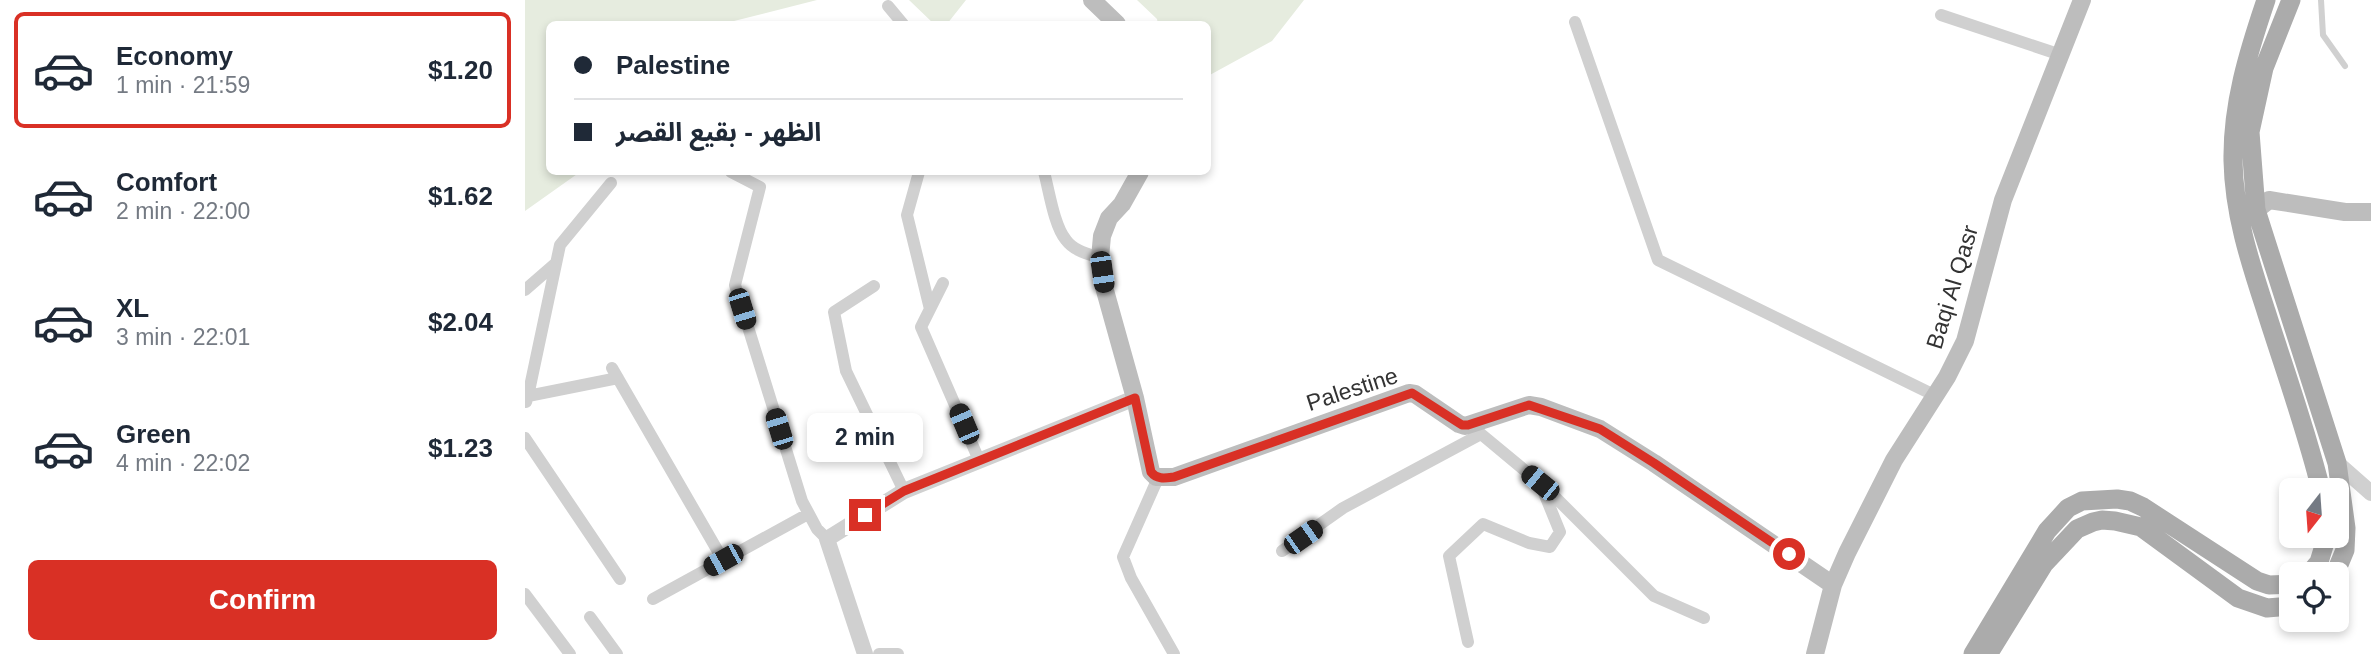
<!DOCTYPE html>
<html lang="en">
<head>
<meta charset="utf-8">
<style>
  :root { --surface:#fff; --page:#f2f2f3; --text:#1f2937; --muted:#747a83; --line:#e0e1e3; --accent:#d93025 }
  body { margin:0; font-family:Helvetica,"Noto Sans Arabic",sans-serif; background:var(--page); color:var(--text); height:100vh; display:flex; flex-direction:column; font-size:26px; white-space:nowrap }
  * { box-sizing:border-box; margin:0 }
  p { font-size:23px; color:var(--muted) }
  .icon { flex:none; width:38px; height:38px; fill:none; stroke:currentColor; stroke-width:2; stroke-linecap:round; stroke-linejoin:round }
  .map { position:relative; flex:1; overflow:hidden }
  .details { display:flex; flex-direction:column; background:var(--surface); width:525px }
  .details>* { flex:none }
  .hud { position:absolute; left:21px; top:21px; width:665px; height:154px; border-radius:10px; box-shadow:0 4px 10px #0003; display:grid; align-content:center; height:154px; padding:0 28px; background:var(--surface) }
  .needle { width:46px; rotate:197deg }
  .tools { position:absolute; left:1754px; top:478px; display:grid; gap:14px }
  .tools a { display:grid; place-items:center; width:70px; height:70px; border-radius:10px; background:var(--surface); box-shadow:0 4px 10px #0003; font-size:35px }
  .end { position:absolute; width:32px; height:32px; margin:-16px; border:9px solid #d93025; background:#fff; box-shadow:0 0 0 4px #fff }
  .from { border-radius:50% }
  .bubble { position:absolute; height:49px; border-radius:10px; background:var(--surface); box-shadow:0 4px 10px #0003; font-size:23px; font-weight:700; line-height:49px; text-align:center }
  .car { position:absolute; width:21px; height:42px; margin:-21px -10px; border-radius:9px; box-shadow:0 0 5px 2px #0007; background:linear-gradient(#222 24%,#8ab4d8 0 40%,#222 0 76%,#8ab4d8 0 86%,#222 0) }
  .hud b { display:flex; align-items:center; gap:24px; height:66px; font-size:26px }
  .hud b+b { border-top:2px solid var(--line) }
  .hud i { width:18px; height:18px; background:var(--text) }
  ul { padding:12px 0 0; list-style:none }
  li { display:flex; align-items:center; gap:21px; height:116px; margin:0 14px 10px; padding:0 14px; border:4px solid transparent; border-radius:10px }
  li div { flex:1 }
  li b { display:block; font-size:26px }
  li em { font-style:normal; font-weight:700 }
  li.current { border-color:var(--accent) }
  li>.icon { width:63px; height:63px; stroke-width:1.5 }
  .cta { display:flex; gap:14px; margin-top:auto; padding:14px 28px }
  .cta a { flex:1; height:80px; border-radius:10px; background:var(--accent); color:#fff; font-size:28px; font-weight:700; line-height:80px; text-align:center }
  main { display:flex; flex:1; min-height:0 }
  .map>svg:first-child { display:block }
</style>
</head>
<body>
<main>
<section class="details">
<ul>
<li class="current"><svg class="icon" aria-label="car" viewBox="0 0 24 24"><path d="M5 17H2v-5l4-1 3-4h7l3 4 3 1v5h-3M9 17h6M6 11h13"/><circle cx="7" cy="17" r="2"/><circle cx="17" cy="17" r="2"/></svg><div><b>Economy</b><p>1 min · 21:59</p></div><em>$1.20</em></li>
<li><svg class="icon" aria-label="car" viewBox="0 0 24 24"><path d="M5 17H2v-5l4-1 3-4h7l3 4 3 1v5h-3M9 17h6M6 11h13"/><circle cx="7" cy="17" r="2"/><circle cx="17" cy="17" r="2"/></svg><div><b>Comfort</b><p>2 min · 22:00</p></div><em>$1.62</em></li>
<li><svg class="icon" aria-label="car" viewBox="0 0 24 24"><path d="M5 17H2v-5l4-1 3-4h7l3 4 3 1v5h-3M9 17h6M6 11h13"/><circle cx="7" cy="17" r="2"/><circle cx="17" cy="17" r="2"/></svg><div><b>XL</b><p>3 min · 22:01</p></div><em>$2.04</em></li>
<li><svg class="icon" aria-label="car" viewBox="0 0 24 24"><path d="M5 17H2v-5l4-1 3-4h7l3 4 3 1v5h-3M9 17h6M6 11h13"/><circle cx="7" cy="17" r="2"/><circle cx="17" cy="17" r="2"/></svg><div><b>Green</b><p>4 min · 22:02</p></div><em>$1.23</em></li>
</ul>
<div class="cta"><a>Confirm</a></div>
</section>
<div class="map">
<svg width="1846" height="654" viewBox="0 0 1846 654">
  <rect width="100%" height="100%" fill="#fff"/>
  <path fill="#e6ecdf" d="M 0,0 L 292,0 L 197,24 L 24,24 L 24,172 L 55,172 L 0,211 Z
    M 384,0 L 441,0 L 422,24 L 409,24 Z
    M 612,0 L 779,0 L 747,41 L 683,76 L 682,24 L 633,24 L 632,19 Z"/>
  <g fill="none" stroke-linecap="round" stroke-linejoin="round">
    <path stroke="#d0d0d0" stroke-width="6" d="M 1796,0 L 1798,35 L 1820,66"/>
    <path stroke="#d0d0d0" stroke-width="12" d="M 363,6 L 378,24
      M 1416,15 L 1536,55
      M 1050,22 L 1133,260 L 1411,396
      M 206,172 L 235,187 L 210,285 L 277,501 L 292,529 L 302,539
      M 394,172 L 382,215 L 405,309
      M 519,172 C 524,190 529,226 541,240 C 549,251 563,254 575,258
      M 418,283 L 396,327 L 454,460
      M 349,286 L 309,312 L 321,371 L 379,491
      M 0,290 L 31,263
      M 87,368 L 198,560
      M 3,396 L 35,245 L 86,183
      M 1,402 L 3,396 L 93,378
      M 0,438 L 95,579
      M 633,478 L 598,557 L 606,578 L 649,654
      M 1018,485 L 1129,596 L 1179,618
      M 757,551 L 818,508 L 956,434 L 949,429
      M 0,594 L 45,654
      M 128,599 L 283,514
      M 65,617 L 92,654
      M 943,642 L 924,556 L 958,524 L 1004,543 L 1025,547 L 1035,532 L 1015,483 L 956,434
      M 354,654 L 373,654"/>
    <path stroke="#d0d0d0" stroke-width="16" d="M 1812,463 L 1846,493
      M 340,654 L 302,539 L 379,491 L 610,398"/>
    <path stroke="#bdbdbd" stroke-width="18" d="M 567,0 L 592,24
      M 615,172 L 597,204 L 584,218 L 577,236 L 575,258 L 579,287 L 610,398 L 626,472 L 631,477 L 649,477 L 884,393 L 890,394 L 934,424 L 940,426 L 1004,405 L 1016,407 L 1075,429 L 1129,463 L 1308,585
      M 1731,210 L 1744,200 L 1820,212 L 1846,212
      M 1290,654 L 1308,585 L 1322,553 L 1369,460 L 1422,377 L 1440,341 L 1478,200 L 1557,0"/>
    <path stroke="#ababab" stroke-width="19" d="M 1741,0 C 1723,53 1707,105 1708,161 C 1709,214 1725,262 1741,311 C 1760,371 1781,429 1796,490
      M 1766,0 L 1739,68 L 1725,132 L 1731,210 L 1812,463 L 1821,528 L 1820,550 L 1810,574
      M 1784,574 L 1794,562 L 1802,536
      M 1464,653 L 1519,564 L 1552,529 L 1568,522 L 1577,520 L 1590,521 L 1616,527 L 1713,598 L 1742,608 L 1766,606
      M 1448,654 L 1522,531 L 1543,508 L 1557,501 L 1592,499 L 1605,501 L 1618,507 L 1732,581 L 1744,585 L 1766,584"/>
  </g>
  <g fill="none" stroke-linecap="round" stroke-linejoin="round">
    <path stroke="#d93025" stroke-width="9" d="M 340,515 L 379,491 L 610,398 L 626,472 C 632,480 641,478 649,477 L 887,393 L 937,425 L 943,425 L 1004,405 L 1075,429 L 1129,463 L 1264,554"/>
  </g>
  <g text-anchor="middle" stroke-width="7" stroke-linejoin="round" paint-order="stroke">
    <g font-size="23" fill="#333" stroke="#fff">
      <text transform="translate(1427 287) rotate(-73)" y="8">Baqi Al Qasr</text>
      <text transform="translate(827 389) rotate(-18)" y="8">Palestine</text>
    </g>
  </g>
</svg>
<div class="tools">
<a><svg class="needle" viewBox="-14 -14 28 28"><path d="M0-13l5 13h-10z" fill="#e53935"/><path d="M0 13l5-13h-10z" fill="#747a83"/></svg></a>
<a><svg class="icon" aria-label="locate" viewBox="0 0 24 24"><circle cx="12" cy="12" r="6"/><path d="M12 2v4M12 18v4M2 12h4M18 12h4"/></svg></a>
</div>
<i class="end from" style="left:1264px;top:554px"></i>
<i class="end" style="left:340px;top:515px"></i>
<div class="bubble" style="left:282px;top:413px;width:116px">2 min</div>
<i class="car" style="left:577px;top:272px;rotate:172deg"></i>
<i class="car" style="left:217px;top:309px;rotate:163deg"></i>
<i class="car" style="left:439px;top:424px;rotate:337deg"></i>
<i class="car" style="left:254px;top:429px;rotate:343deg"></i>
<i class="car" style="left:1015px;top:483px;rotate:309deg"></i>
<i class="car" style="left:778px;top:537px;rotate:55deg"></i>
<i class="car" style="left:198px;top:560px;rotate:241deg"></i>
<div class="hud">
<b><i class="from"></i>Palestine</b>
<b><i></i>الظهر - بقيع القصر</b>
</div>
</div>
</main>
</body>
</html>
